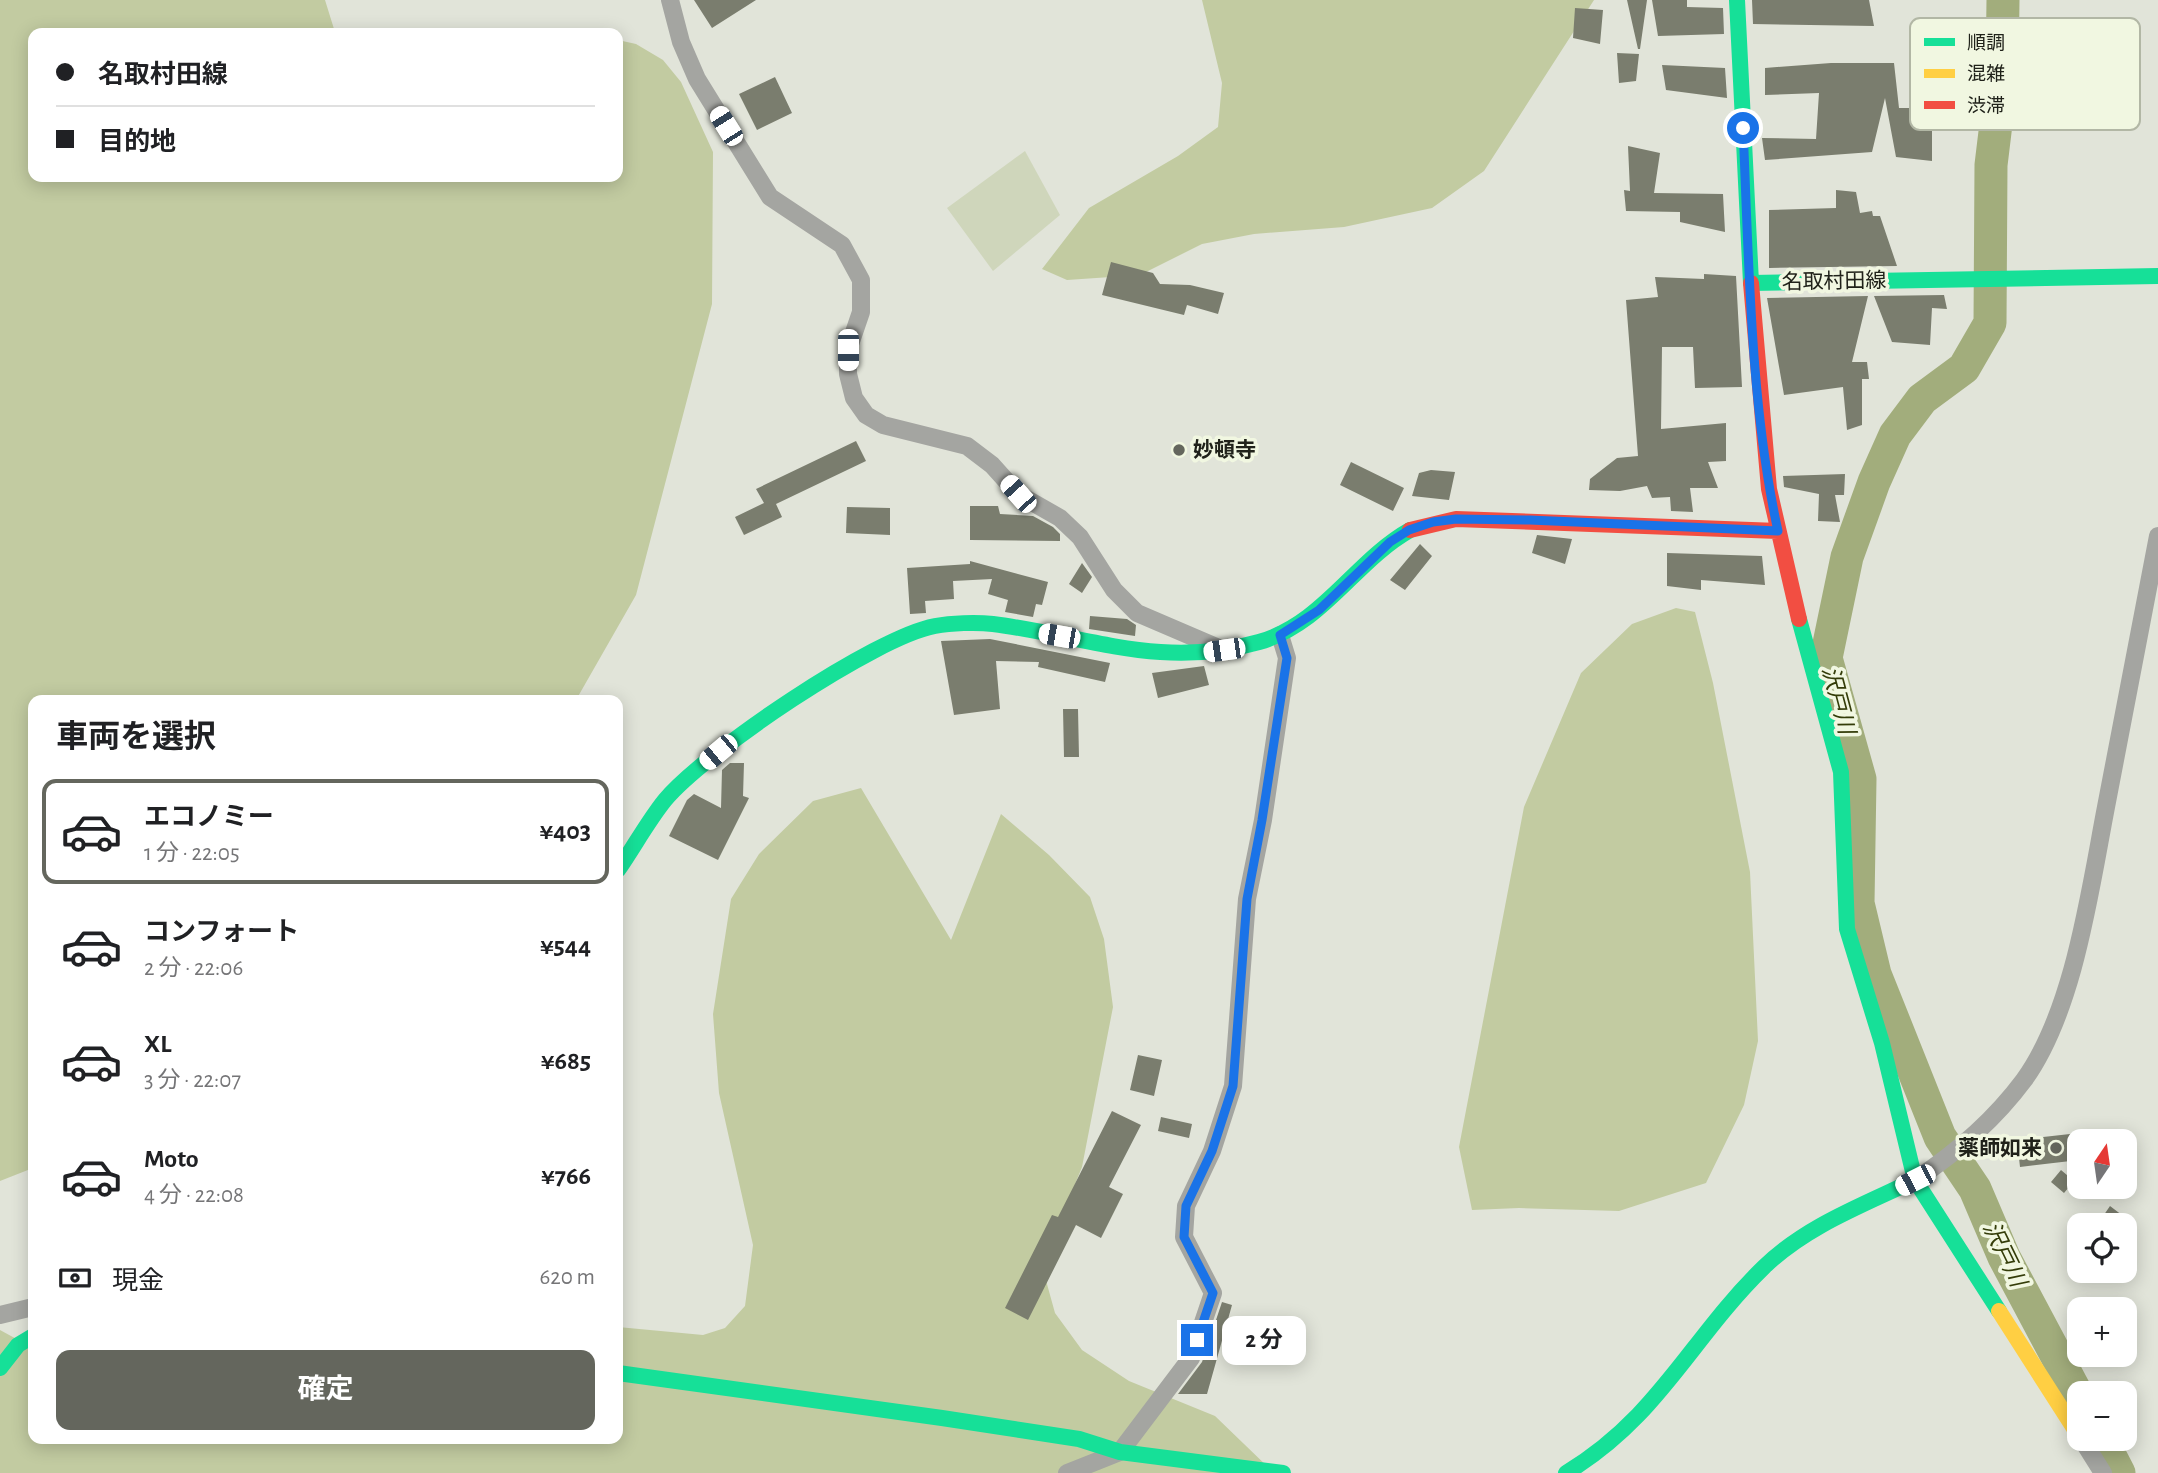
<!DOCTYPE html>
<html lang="ja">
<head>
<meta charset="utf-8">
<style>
  :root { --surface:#fff; --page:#f2f2f2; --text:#202124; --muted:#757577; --line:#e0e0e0; --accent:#64665d }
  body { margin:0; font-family:"Alegreya Sans","Noto Sans JP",sans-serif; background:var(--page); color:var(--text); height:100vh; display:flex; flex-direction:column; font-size:26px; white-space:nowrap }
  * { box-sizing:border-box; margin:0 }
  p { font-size:23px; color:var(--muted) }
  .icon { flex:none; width:38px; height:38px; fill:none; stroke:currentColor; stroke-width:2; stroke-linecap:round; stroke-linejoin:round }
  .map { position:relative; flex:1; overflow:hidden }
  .side { position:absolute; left:28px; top:695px; width:595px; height:749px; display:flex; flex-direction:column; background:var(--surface); border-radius:14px; box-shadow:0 4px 18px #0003 }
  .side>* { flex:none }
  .banner { position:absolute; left:28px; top:28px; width:595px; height:154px; border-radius:14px; box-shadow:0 4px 18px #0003; display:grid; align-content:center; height:154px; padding:0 28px; background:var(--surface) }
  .needle { width:46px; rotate:13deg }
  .tools { position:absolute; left:2067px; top:1129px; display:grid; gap:14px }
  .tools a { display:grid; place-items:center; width:70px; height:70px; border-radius:14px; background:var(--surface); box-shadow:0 4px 18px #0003; font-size:35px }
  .end { position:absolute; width:32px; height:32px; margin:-16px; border:9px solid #1a73e8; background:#fff; box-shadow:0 0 0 4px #fff }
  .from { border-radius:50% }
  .bubble { position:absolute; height:49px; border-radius:14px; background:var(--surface); box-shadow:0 4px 18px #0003; font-size:23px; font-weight:700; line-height:49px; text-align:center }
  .car { position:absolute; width:21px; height:42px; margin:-21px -10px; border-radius:9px; box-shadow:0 0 5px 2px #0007; background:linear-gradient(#fff 24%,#345 0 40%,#fff 0 76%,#345 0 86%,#fff 0) }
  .banner b { display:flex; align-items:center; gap:24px; height:66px; font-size:26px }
  .banner b+b { border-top:2px solid var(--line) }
  .banner i { width:18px; height:18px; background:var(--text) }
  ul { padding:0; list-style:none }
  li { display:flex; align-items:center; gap:21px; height:105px; margin:0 14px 10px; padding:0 14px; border:4px solid transparent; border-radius:14px }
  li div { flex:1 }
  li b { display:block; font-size:26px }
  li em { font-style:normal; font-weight:700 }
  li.on { border-color:var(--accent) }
  li>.icon { width:63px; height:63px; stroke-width:1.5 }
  h2 { padding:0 28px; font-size:32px; line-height:84px }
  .pay { display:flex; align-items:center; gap:18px; height:77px; padding:0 28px; font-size:26px }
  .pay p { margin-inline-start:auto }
  .primary-button { display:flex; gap:14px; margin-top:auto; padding:14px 28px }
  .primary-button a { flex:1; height:80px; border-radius:14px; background:var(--accent); color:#fff; font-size:28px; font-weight:700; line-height:80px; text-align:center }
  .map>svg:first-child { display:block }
</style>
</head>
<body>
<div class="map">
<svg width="2158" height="1473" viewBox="0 0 2158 1473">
  <rect width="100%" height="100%" fill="#e1e4d9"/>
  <path fill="#cfd6bb" d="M 1025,151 L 1060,215 L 993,271 L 947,208 Z"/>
  <path fill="#c2cba1" d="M 0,0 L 325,0 L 334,29 L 344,33 L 33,33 L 33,177 L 618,177 L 618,40 L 636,44 L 663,60 L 681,82 L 713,152 L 712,304 L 636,595 L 576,700 L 33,700 L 33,1168 L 0,1181 Z
    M 1202,0 L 1594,0 L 1484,171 L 1432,208 L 1344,227 L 1254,234 L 1202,244 L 1140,275 L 1067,280 L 1042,269 L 1089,208 L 1178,156 L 1218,127 L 1222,83 Z
    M 526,28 L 571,33 L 433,33 L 451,29 Z
    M 1676,608 L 1695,612 L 1713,683 L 1750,872 L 1758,1041 L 1744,1105 L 1706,1183 L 1619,1211 L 1519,1208 L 1472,1210 L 1459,1147 L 1524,807 L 1581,673 L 1632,624 Z
    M 861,788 L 951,940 L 1001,814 L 1049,855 L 1090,897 L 1104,939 L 1113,1007 L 1082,1167 L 1042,1266 L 1055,1313 L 1082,1350 L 1129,1381 L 1215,1416 L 1274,1473 L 0,1473 L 0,1330 L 33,1348 L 33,1438 L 618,1438 L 618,1327 L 703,1335 L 725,1328 L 745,1306 L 753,1245 L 719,1093 L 713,1014 L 731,899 L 759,854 L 813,801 Z"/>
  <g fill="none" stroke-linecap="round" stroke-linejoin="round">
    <path stroke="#a2ad7c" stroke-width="33" d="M 2003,0 L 2002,74 L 1991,165 L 1990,323 L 1964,368 L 1922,399 L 1895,435 L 1874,482 L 1847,557 L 1826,658 L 1860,779 L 1858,903 L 1875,974 L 1940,1137 L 1975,1189 L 2004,1257 L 2079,1398
      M 2101,1438 L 2119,1473"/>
  </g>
  <path fill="#7a7d6e" d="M 694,0 L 756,0 L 712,28 Z
    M 1627,0 L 1647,0 L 1640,49 L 1638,49 Z
    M 1652,0 L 1687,0 L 1687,7 L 1723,8 L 1724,34 L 1658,36 Z
    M 1752,0 L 1869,0 L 1874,26 L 1753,24 Z
    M 1575,8 L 1603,10 L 1600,44 L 1573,38 Z
    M 1617,53 L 1639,54 L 1636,81 L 1619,83 Z
    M 1831,63 L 1894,63 L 1899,108 L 1932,108 L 1932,161 L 1896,157 L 1885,98 L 1872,152 L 1765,160 L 1762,138 L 1816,139 L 1819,93 L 1765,95 L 1765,68 Z
    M 1662,65 L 1725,68 L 1727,98 L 1666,90 Z
    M 775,77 L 792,113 L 757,130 L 739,94 Z
    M 1628,146 L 1660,153 L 1654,193 L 1723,194 L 1725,232 L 1680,222 L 1680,212 L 1626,211 L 1624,190 L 1630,191 Z
    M 1836,190 L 1856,192 L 1860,213 L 1872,211 L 1873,216 L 1880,216 L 1897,266 L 1769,268 L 1769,210 L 1836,208 Z
    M 1111,262 L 1153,273 L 1160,284 L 1190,285 L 1224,293 L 1218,314 L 1187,305 L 1184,315 L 1102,295 Z
    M 1704,274 L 1736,276 L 1742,387 L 1695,388 L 1693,347 L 1662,347 L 1661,429 L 1726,423 L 1726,461 L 1708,462 L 1718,488 L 1690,488 L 1693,512 L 1671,511 L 1670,497 L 1652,498 L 1647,486 L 1620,491 L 1589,490 L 1590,479 L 1617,458 L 1638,456 L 1626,300 L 1658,297 L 1655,277 L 1704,279 Z
    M 1944,295 L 1947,309 L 1932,308 L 1930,345 L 1892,342 L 1874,296 Z
    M 1868,296 L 1852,362 L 1867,362 L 1869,379 L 1862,379 L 1862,425 L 1847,430 L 1843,387 L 1784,395 L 1767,298 Z
    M 856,441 L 866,461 L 776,504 L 782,517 L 744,535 L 735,517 L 764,503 L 756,489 Z
    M 1351,462 L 1404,488 L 1393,511 L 1340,485 Z
    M 1431,470 L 1455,472 L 1449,500 L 1412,496 L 1419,473 Z
    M 1845,474 L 1844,495 L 1835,495 L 1840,522 L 1818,521 L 1819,494 L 1784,487 L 1783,476 Z
    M 970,506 L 998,506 L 1000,514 L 1033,516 L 1053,527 L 1060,534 L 1060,541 L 970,540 Z
    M 847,507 L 890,508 L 890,535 L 846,533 Z
    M 1537,535 L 1572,539 L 1565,564 L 1532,553 Z
    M 1420,544 L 1432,556 L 1405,590 L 1390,580 Z
    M 1667,553 L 1762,556 L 1765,585 L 1701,580 L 1701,590 L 1667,586 Z
    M 970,561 L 1048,582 L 1042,605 L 1036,604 L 1033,617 L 1005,612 L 1008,600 L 988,594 L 992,579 L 953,581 L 954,599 L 925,601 L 926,613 L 910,614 L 907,568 L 970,564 Z
    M 1082,563 L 1092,577 L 1082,593 L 1069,584 Z
    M 1090,616 L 1127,619 L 1136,625 L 1135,636 L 1089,629 Z
    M 990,639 L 1110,663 L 1105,682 L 1038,667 L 1039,662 L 996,661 L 1000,709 L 954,715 L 941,641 Z
    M 1204,666 L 1209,685 L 1158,698 L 1152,673 Z
    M 1063,709 L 1078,709 L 1079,757 L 1064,757 Z
    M 730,763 L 744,763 L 743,796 L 749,798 L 718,860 L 669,836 L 687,800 L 694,794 L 721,808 L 722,770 Z
    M 1138,1055 L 1162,1060 L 1154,1096 L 1130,1090 Z
    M 1112,1111 L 1141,1125 L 1109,1187 L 1123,1194 L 1101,1238 L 1076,1225 L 1028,1320 L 1005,1308 L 1052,1215 L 1058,1217 Z
    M 1161,1117 L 1192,1124 L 1189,1138 L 1158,1131 Z
    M 2079,1133 L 2079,1160 L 2020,1167 L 2017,1140 Z
    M 2061,1170 L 2074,1181 L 2064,1193 L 2051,1182 Z
    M 2110,1206 L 2135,1225 L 2097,1225 Z
    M 1222,1302 L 1232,1305 L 1207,1394 L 1178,1394 L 1202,1362 Z"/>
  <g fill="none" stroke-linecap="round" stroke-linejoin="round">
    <path stroke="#a4a5a1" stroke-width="18" d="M 670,0 L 681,42 L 697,79 L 770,197 L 842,245 L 861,280 L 861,312 L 848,350 L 848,374 L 854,398 L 866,415 L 883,425 L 967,446 L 992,465 L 1018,494 L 1060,518 L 1080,537 L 1114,590 L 1137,613 L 1221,649
      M 1915,1180 C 1956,1153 1995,1119 2024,1080 C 2074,1011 2090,890 2106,807 C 2123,716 2141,626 2158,536
      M 0,1315 L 33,1307
      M 2081,1438 L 2103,1473
      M 1067,1473 L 1120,1452 L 1191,1358 L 1213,1293 L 1184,1237 L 1186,1206 L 1212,1151 L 1233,1086 L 1247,899 L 1263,820 L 1287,658 L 1280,635"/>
    <path stroke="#16e098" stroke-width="16" d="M 1737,0 L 1751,283 L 2158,276
      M 1799,619 L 1841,772 L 1847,929 L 1882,1043 L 1915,1180 L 1999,1311
      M 618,870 C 634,847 648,821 665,800 C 705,752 875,637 935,626 C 951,623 976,622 993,624 C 1087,636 1161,670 1259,642 C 1323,624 1355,561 1410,530
      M 0,1368 L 18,1345 L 33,1336
      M 618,1373 L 942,1418 L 1079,1439 L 1120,1452 L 1283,1473
      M 1566,1473 C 1659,1417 1690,1339 1764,1267 C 1806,1226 1863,1205 1915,1180"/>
    <path stroke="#ffcf43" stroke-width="16" d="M 1999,1311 L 2079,1436"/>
    <path stroke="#f24e42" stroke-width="16" d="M 1751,283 L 1769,489 L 1799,619
      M 1410,530 L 1456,519 L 1778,531"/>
  </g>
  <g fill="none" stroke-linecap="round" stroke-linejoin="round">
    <path stroke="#1a73e8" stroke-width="9" d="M 1197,1340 L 1213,1293 L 1184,1237 L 1186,1206 L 1212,1151 L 1233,1086 L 1247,899 L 1262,820 L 1287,658 L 1280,635 L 1319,610 L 1390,542 L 1409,530 L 1433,522 L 1456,519 L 1530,520 L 1778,531 C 1750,405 1749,259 1743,128"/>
  </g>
  <g fill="#64665d" stroke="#f1f7e1" stroke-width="2.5">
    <circle cx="1179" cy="450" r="7"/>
    <circle cx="2056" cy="1148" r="7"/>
  </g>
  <g text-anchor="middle" stroke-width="7" stroke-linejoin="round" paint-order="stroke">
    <g font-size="21" fill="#20221a" stroke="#f1f7e1">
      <text transform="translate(1834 281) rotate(-1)" y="7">名取村田線</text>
    </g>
    <g font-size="21" font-weight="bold" fill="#20221a" stroke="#f1f7e1" text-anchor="start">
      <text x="1193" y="457">妙頓寺</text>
      <text x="2042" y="1155" text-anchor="end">薬師如来</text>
    </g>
    <g font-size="23" font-style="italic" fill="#343d09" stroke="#f1f7e1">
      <text transform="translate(1839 700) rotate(75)" y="8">沢戸川</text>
      <text transform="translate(2005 1254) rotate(64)" y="8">沢戸川</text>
    </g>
  </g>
  <rect x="1910" y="18" width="230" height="112" rx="10" fill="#f1f7e1" stroke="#b2b7a5" stroke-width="2"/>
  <rect x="1924" y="38" width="31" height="8" fill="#16e098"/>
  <rect x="1924" y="69" width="31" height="9" fill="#ffcf43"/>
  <rect x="1924" y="101" width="31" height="8" fill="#f24e42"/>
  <g font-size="19" fill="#20221a">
    <text x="1967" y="49">順調</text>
    <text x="1967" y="80">混雑</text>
    <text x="1967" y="112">渋滞</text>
  </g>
</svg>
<div class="tools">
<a><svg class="needle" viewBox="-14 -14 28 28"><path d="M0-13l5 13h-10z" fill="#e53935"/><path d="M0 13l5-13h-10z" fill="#757577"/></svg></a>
<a><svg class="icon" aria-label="locate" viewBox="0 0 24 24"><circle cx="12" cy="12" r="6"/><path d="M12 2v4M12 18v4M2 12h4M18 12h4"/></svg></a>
<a>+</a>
<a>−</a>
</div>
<i class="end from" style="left:1743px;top:128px"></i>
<i class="end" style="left:1197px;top:1340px"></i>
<div class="bubble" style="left:1222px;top:1316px;width:84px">2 分</div>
<i class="car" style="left:726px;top:126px;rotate:328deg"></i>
<i class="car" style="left:848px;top:350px;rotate:180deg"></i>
<i class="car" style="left:1018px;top:494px;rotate:318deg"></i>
<i class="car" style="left:1059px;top:636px;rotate:280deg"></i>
<i class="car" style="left:1224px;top:650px;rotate:262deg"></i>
<i class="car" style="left:718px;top:752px;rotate:230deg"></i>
<i class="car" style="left:1915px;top:1180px;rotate:243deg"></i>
<div class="banner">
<b><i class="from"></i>名取村田線</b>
<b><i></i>目的地</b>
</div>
<section class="side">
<h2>車両を選択</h2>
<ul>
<li class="on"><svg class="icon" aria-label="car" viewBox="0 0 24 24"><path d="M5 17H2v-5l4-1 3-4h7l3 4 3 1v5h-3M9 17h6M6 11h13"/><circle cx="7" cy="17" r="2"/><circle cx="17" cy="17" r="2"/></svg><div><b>エコノミー</b><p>1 分 · 22:05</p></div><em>¥403</em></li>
<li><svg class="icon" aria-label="car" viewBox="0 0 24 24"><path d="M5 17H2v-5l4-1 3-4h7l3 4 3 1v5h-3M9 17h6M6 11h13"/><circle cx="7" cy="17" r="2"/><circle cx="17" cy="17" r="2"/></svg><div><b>コンフォート</b><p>2 分 · 22:06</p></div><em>¥544</em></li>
<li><svg class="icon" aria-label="car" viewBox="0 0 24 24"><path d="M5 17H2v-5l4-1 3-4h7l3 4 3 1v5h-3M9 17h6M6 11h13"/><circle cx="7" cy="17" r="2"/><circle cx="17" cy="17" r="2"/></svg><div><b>XL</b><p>3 分 · 22:07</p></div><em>¥685</em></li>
<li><svg class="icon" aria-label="car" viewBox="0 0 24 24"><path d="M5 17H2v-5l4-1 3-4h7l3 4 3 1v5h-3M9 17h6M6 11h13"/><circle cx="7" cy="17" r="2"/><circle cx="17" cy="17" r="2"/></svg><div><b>Moto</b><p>4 分 · 22:08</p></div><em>¥766</em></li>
</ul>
<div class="pay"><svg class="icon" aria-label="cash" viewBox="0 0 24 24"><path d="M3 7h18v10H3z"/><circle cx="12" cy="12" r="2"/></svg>現金<p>620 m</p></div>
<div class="primary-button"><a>確定</a></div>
</section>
</div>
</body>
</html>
